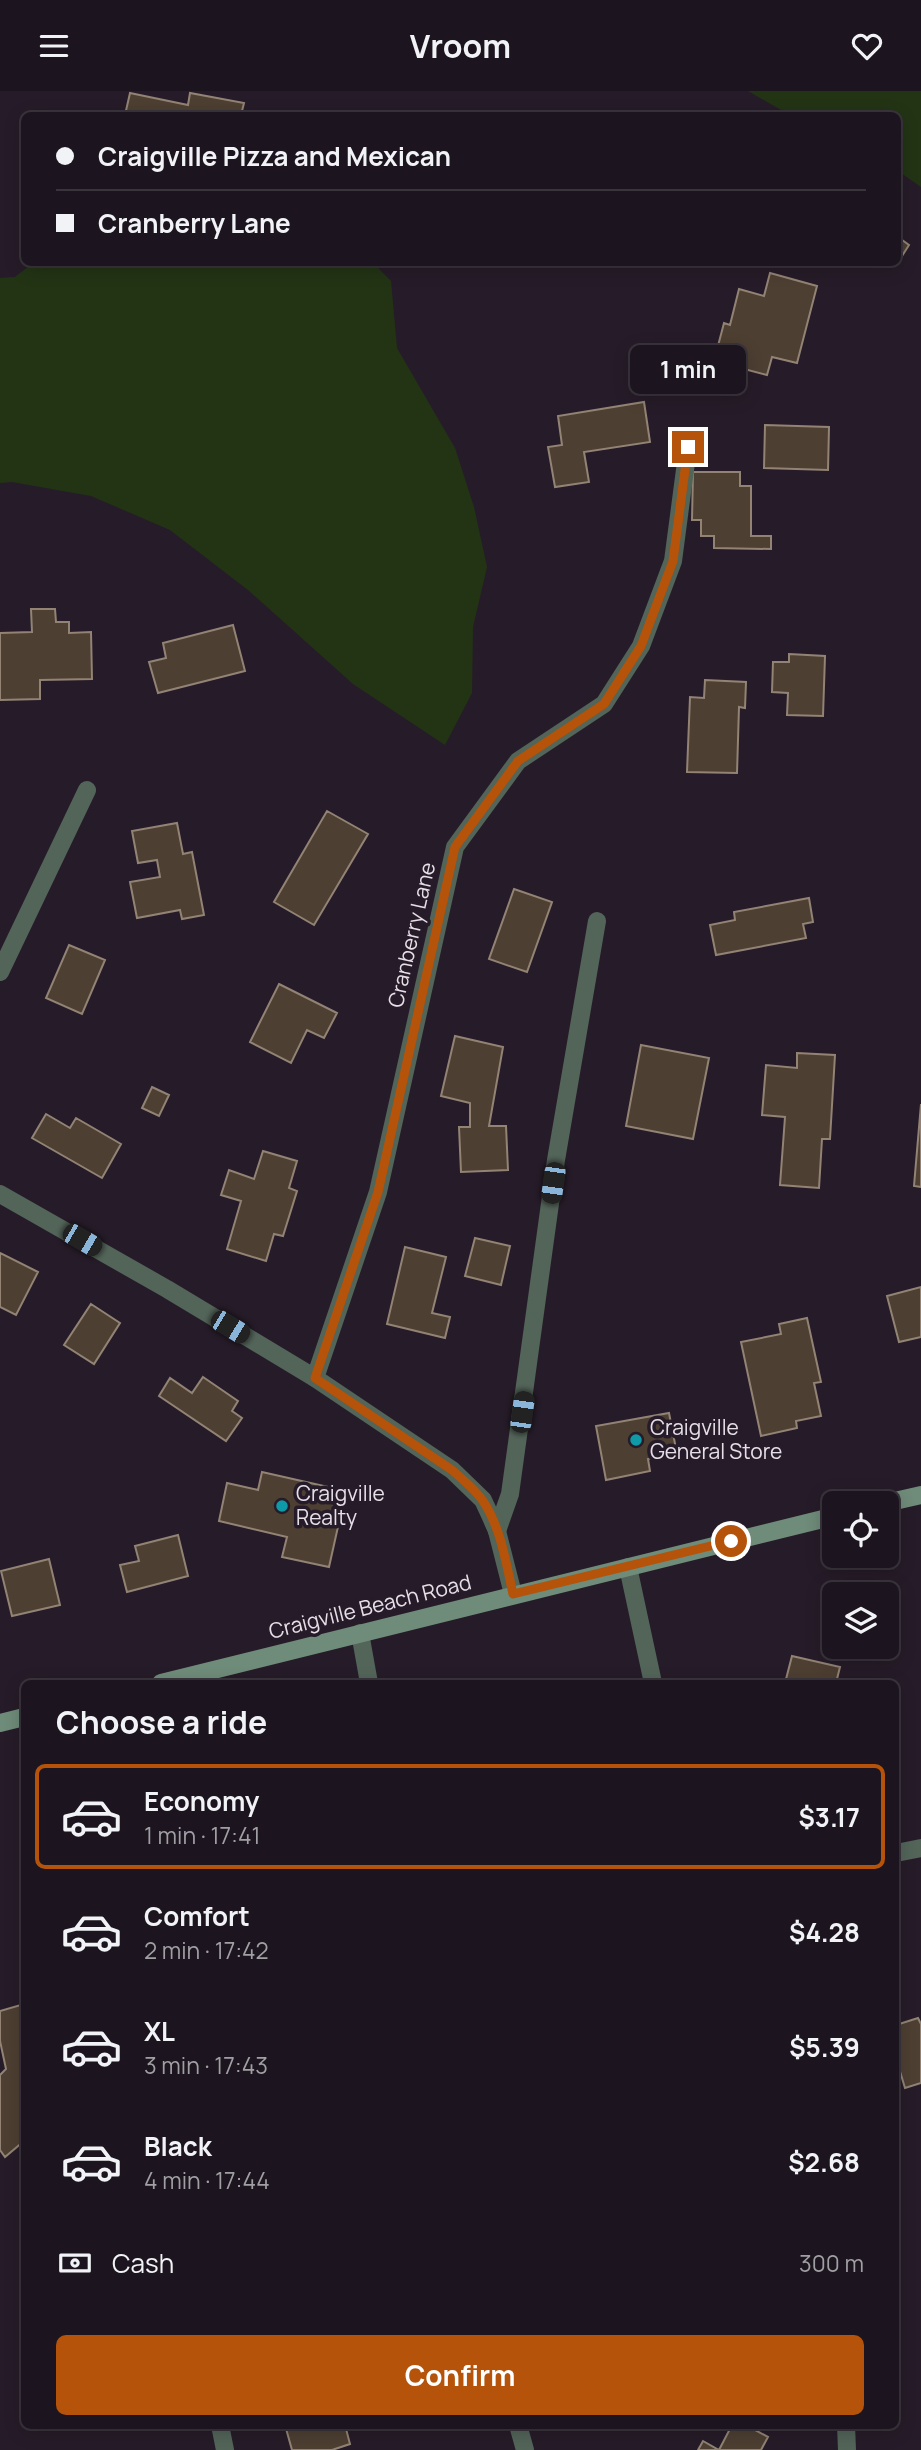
<!DOCTYPE html>
<html lang="en">
<head>
<meta charset="utf-8">
<style>
  :root { --surface:#1c151f; --page:#251e28; --text:#f1f3f6; --muted:#a09fa4; --line:#3a343d; --accent:#b45309 }
  body { margin:0; font-family:Manrope,sans-serif; background:var(--page); color:var(--text); height:100vh; display:flex; flex-direction:column; font-size:26px; white-space:nowrap }
  * { box-sizing:border-box; margin:0 }
  p { font-size:23px; color:var(--muted) }
  .icon { flex:none; width:38px; height:38px; fill:none; stroke:currentColor; stroke-width:2; stroke-linecap:round; stroke-linejoin:round }
  .map { position:relative; flex:1; overflow:hidden }
  .details { position:absolute; left:21px; top:1589px; width:878px; height:749px; display:flex; flex-direction:column; background:var(--surface); border-radius:10px; box-shadow:0 4px 18px #0003,0 0 0 2px var(--line) }
  .details>* { flex:none }
  .hud { position:absolute; left:21px; top:21px; width:880px; height:154px; border-radius:10px; box-shadow:0 4px 18px #0003,0 0 0 2px var(--line); display:grid; align-content:center; height:154px; padding:0 35px; background:var(--surface) }
  .tools { position:absolute; left:822px; top:1400px; display:grid; gap:14px }
  .tools a { display:grid; place-items:center; width:77px; height:77px; border-radius:10px; background:var(--surface); box-shadow:0 4px 18px #0003,0 0 0 2px var(--line); font-size:35px }
  .end { position:absolute; width:32px; height:32px; margin:-16px; border:9px solid #b45309; background:#fff; box-shadow:0 0 0 4px #fff }
  .from { border-radius:50% }
  .bubble { position:absolute; height:49px; border-radius:10px; background:var(--surface); box-shadow:0 4px 18px #0003,0 0 0 2px var(--line); font-size:23px; font-weight:700; line-height:49px; text-align:center }
  .car { position:absolute; width:21px; height:42px; margin:-21px -10px; border-radius:9px; box-shadow:0 0 5px 2px #0007; background:linear-gradient(#222 24%,#8ab4d8 0 40%,#222 0 76%,#8ab4d8 0 86%,#222 0) }
  .hud b { display:flex; align-items:center; gap:24px; height:66px; font-size:26px }
  .hud b+b { border-top:2px solid var(--line) }
  .hud i { width:18px; height:18px; background:var(--text) }
  ul { padding:0; list-style:none }
  li { display:flex; align-items:center; gap:21px; height:105px; margin:0 14px 10px; padding:0 21px; border:4px solid transparent; border-radius:10px }
  li div { flex:1 }
  li b { display:block; font-size:26px }
  li em { font-style:normal; font-weight:700 }
  li.current { border-color:var(--accent) }
  li>.icon { width:63px; height:63px; stroke-width:1.5 }
  h2 { padding:0 35px; font-size:32px; line-height:84px }
  .pay { display:flex; align-items:center; gap:18px; height:77px; padding:0 35px; font-size:26px }
  .pay p { margin-inline-start:auto }
  .primary-button { display:flex; gap:14px; margin-top:auto; padding:14px 35px }
  .primary-button a { flex:1; height:80px; border-radius:10px; background:var(--accent); color:#fff; font-size:28px; font-weight:700; line-height:80px; text-align:center }
  header { display:flex; justify-content:space-between; align-items:center; height:91px; padding:0 35px; background:var(--surface); font-size:32px; font-weight:700 }
  .map>svg:first-child { display:block }
</style>
</head>
<body>
<header><svg class="icon" aria-label="menu" viewBox="0 0 24 24"><path d="M4 6h16M4 12h16M4 18h16"/></svg>Vroom<svg class="icon" aria-label="heart" viewBox="0 0 24 24"><path d="M12 20l-8-8c-3-5 5-10 8-4 3-6 11-1 8 4z"/></svg></header>
<div class="map">
<svg width="921" height="2359" viewBox="0 0 921 2359">
  <rect width="100%" height="100%" fill="#261c29"/>
  <path fill="#233415" d="M 748,0 L 921,0 L 921,96 L 898,80 L 898,24 L 790,24 Z
    M 33,172 L 373,172 L 391,190 L 397,257 L 455,357 L 474,416 L 487,476 L 473,536 L 472,602 L 445,654 L 353,593 L 248,499 L 170,439 L 91,405 L 12,391 L 0,392 L 0,187 L 15,186 Z"/>
  <path fill="#4d3f32" stroke="#928374" stroke-width="2" d="M 130,2 L 188,14 L 190,2 L 244,12 L 241,24 L 125,24 Z
    M 898,146 L 909,154 L 902,165 L 898,162 Z
    M 770,182 L 817,195 L 797,272 L 772,266 L 767,284 L 714,270 L 724,232 L 730,234 L 739,198 L 764,205 Z
    M 644,311 L 650,351 L 584,361 L 589,391 L 555,396 L 548,356 L 562,354 L 558,325 Z
    M 765,334 L 829,336 L 828,379 L 764,377 Z
    M 693,381 L 740,381 L 740,395 L 751,395 L 751,445 L 771,445 L 771,458 L 714,457 L 714,445 L 701,445 L 701,429 L 692,429 Z
    M 31,518 L 55,518 L 56,531 L 69,531 L 69,542 L 91,541 L 92,588 L 40,589 L 40,608 L 0,609 L 0,542 L 32,541 Z
    M 233,534 L 245,580 L 158,602 L 149,571 L 166,567 L 163,552 Z
    M 789,563 L 825,565 L 823,625 L 787,624 L 788,602 L 772,601 L 773,571 L 789,571 Z
    M 705,589 L 746,591 L 745,617 L 739,616 L 737,682 L 687,681 L 690,606 L 704,607 Z
    M 327,720 L 368,743 L 314,834 L 274,811 Z
    M 177,732 L 183,763 L 192,761 L 204,824 L 182,828 L 180,819 L 137,827 L 130,791 L 160,786 L 157,769 L 138,772 L 132,740 Z
    M 514,798 L 552,811 L 527,881 L 489,868 Z
    M 809,807 L 813,831 L 803,833 L 806,847 L 716,864 L 710,834 L 735,829 L 734,821 Z
    M 69,854 L 105,869 L 82,923 L 46,907 Z
    M 279,893 L 337,922 L 324,947 L 307,939 L 291,972 L 250,951 Z
    M 455,945 L 503,956 L 489,1035 L 506,1035 L 508,1079 L 461,1081 L 459,1036 L 470,1036 L 470,1012 L 441,1005 Z
    M 641,954 L 709,967 L 693,1048 L 626,1035 Z
    M 797,962 L 835,964 L 830,1048 L 822,1048 L 819,1097 L 780,1094 L 785,1026 L 762,1024 L 766,974 L 797,977 Z
    M 152,996 L 169,1004 L 159,1025 L 142,1017 Z
    M 921,1013 L 921,1096 L 914,1095 Z
    M 46,1023 L 70,1037 L 76,1027 L 121,1053 L 102,1087 L 32,1047 Z
    M 263,1060 L 297,1070 L 289,1097 L 297,1100 L 283,1145 L 274,1143 L 266,1170 L 227,1158 L 241,1110 L 221,1104 L 229,1079 L 254,1088 Z
    M 475,1147 L 510,1155 L 501,1194 L 465,1185 Z
    M 405,1156 L 446,1166 L 432,1222 L 450,1226 L 445,1247 L 387,1233 Z
    M 0,1162 L 38,1181 L 16,1224 L 0,1216 Z
    M 921,1196 L 921,1246 L 899,1251 L 887,1205 Z
    M 91,1213 L 120,1232 L 94,1273 L 64,1254 Z
    M 807,1227 L 821,1291 L 814,1292 L 821,1325 L 796,1330 L 797,1337 L 761,1345 L 741,1251 L 781,1243 L 779,1233 Z
    M 203,1286 L 238,1310 L 232,1320 L 242,1327 L 226,1350 L 159,1305 L 170,1287 L 192,1302 Z
    M 669,1322 L 677,1363 L 648,1368 L 650,1380 L 606,1389 L 596,1335 Z
    M 262,1381 L 346,1400 L 329,1476 L 282,1466 L 287,1446 L 219,1430 L 227,1392 L 258,1399 Z
    M 178,1444 L 188,1485 L 127,1501 L 120,1474 L 139,1470 L 135,1455 Z
    M 49,1468 L 60,1514 L 12,1525 L 1,1480 Z
    M 792,1565 L 840,1576 L 836,1592 L 785,1592 Z
    M 24,1913 L 24,2050 L 5,2066 L 0,2059 L 0,1984 L 6,1978 L 0,1950 L 0,1920 Z
    M 918,1927 L 921,1933 L 921,1992 L 905,1997 L 899,1977 L 896,1977 L 896,1934 Z
    M 285,2334 L 345,2334 L 350,2353 L 332,2359 L 292,2359 Z
    M 732,2334 L 746,2334 L 768,2346 L 761,2359 L 698,2359 L 703,2350 L 719,2359 Z"/>
  <g fill="none" stroke-linecap="round" stroke-linejoin="round">
    <path stroke="#536459" stroke-width="18" d="M 0,881 L 87,699
      M 315,1287 L 378,1101 L 455,756 L 518,670 L 604,613 L 641,555 L 673,470 L 688,356
      M 497,1440 L 510,1403 L 556,1069 L 597,830
      M 628,1476 L 653,1592
      M 360,1542 L 369,1592
      M 896,1762 L 921,1757
      M 220,2334 L 225,2359
      M 518,2334 L 525,2359
      M 846,2334 L 847,2359"/>
    <path stroke="#536459" stroke-width="18" d="M 0,1103 L 167,1198 L 315,1287 L 452,1379 L 483,1409 L 490,1424 L 497,1440 L 513,1503"/>
    <path stroke="#6f8b79" stroke-width="18" d="M 886,1412 L 921,1404
      M 161,1592 L 835,1425
      M 0,1632 L 24,1626"/>
  </g>
  <g fill="none" stroke-linecap="round" stroke-linejoin="round">
    <path stroke="#b45309" stroke-width="9" d="M 688,356 L 673,470 L 641,555 L 604,613 L 518,670 L 455,756 L 378,1101 L 315,1287 L 452,1379 C 463,1389 475,1398 483,1410 C 501,1437 506,1472 513,1503 L 731,1450"/>
  </g>
  <g fill="#0f9aa8" stroke="#261c29" stroke-width="2.5">
    <circle cx="636" cy="1349" r="7"/>
    <circle cx="282" cy="1415" r="7"/>
  </g>
  <g text-anchor="middle" stroke-width="7" stroke-linejoin="round" paint-order="stroke">
    <g font-size="21" fill="#e6dfe8" stroke="#261c29">
      <text transform="translate(412 844) rotate(-77)" y="7">Cranberry Lane</text>
      <text transform="translate(370 1516) rotate(-14)" y="7">Craigville Beach Road</text>
    </g>
    <g font-size="21" fill="#e6dfe8" stroke="#261c29" text-anchor="start">
      <text x="650" y="1344">Craigville<tspan x="650" dy="24">General Store</tspan></text>
      <text x="296" y="1410">Craigville<tspan x="296" dy="24">Realty</tspan></text>
    </g>
  </g>
</svg>
<div class="tools">
<a><svg class="icon" aria-label="locate" viewBox="0 0 24 24"><circle cx="12" cy="12" r="6"/><path d="M12 2v4M12 18v4M2 12h4M18 12h4"/></svg></a>
<a><svg class="icon" aria-label="layers" viewBox="0 0 24 24"><path d="M12 4l9 5-9 5-9-5zM3 14l9 5 9-5"/></svg></a>
</div>
<i class="end from" style="left:731px;top:1450px"></i>
<i class="end" style="left:688px;top:356px"></i>
<div class="bubble" style="left:630px;top:254px;width:116px">1 min</div>
<i class="car" style="left:553px;top:1092px;rotate:188deg"></i>
<i class="car" style="left:82px;top:1149px;rotate:120deg"></i>
<i class="car" style="left:230px;top:1236px;rotate:121deg"></i>
<i class="car" style="left:522px;top:1321px;rotate:8deg"></i>
<div class="hud">
<b><i class="from"></i>Craigville Pizza and Mexican</b>
<b><i></i>Cranberry Lane</b>
</div>
<section class="details">
<h2>Choose a ride</h2>
<ul>
<li class="current"><svg class="icon" aria-label="car" viewBox="0 0 24 24"><path d="M5 17H2v-5l4-1 3-4h7l3 4 3 1v5h-3M9 17h6M6 11h13"/><circle cx="7" cy="17" r="2"/><circle cx="17" cy="17" r="2"/></svg><div><b>Economy</b><p>1 min · 17:41</p></div><em>$3.17</em></li>
<li><svg class="icon" aria-label="car" viewBox="0 0 24 24"><path d="M5 17H2v-5l4-1 3-4h7l3 4 3 1v5h-3M9 17h6M6 11h13"/><circle cx="7" cy="17" r="2"/><circle cx="17" cy="17" r="2"/></svg><div><b>Comfort</b><p>2 min · 17:42</p></div><em>$4.28</em></li>
<li><svg class="icon" aria-label="car" viewBox="0 0 24 24"><path d="M5 17H2v-5l4-1 3-4h7l3 4 3 1v5h-3M9 17h6M6 11h13"/><circle cx="7" cy="17" r="2"/><circle cx="17" cy="17" r="2"/></svg><div><b>XL</b><p>3 min · 17:43</p></div><em>$5.39</em></li>
<li><svg class="icon" aria-label="car" viewBox="0 0 24 24"><path d="M5 17H2v-5l4-1 3-4h7l3 4 3 1v5h-3M9 17h6M6 11h13"/><circle cx="7" cy="17" r="2"/><circle cx="17" cy="17" r="2"/></svg><div><b>Black</b><p>4 min · 17:44</p></div><em>$2.68</em></li>
</ul>
<div class="pay"><svg class="icon" aria-label="cash" viewBox="0 0 24 24"><path d="M3 7h18v10H3z"/><circle cx="12" cy="12" r="2"/></svg>Cash<p>300 m</p></div>
<div class="primary-button"><a>Confirm</a></div>
</section>
</div>
</body>
</html>
